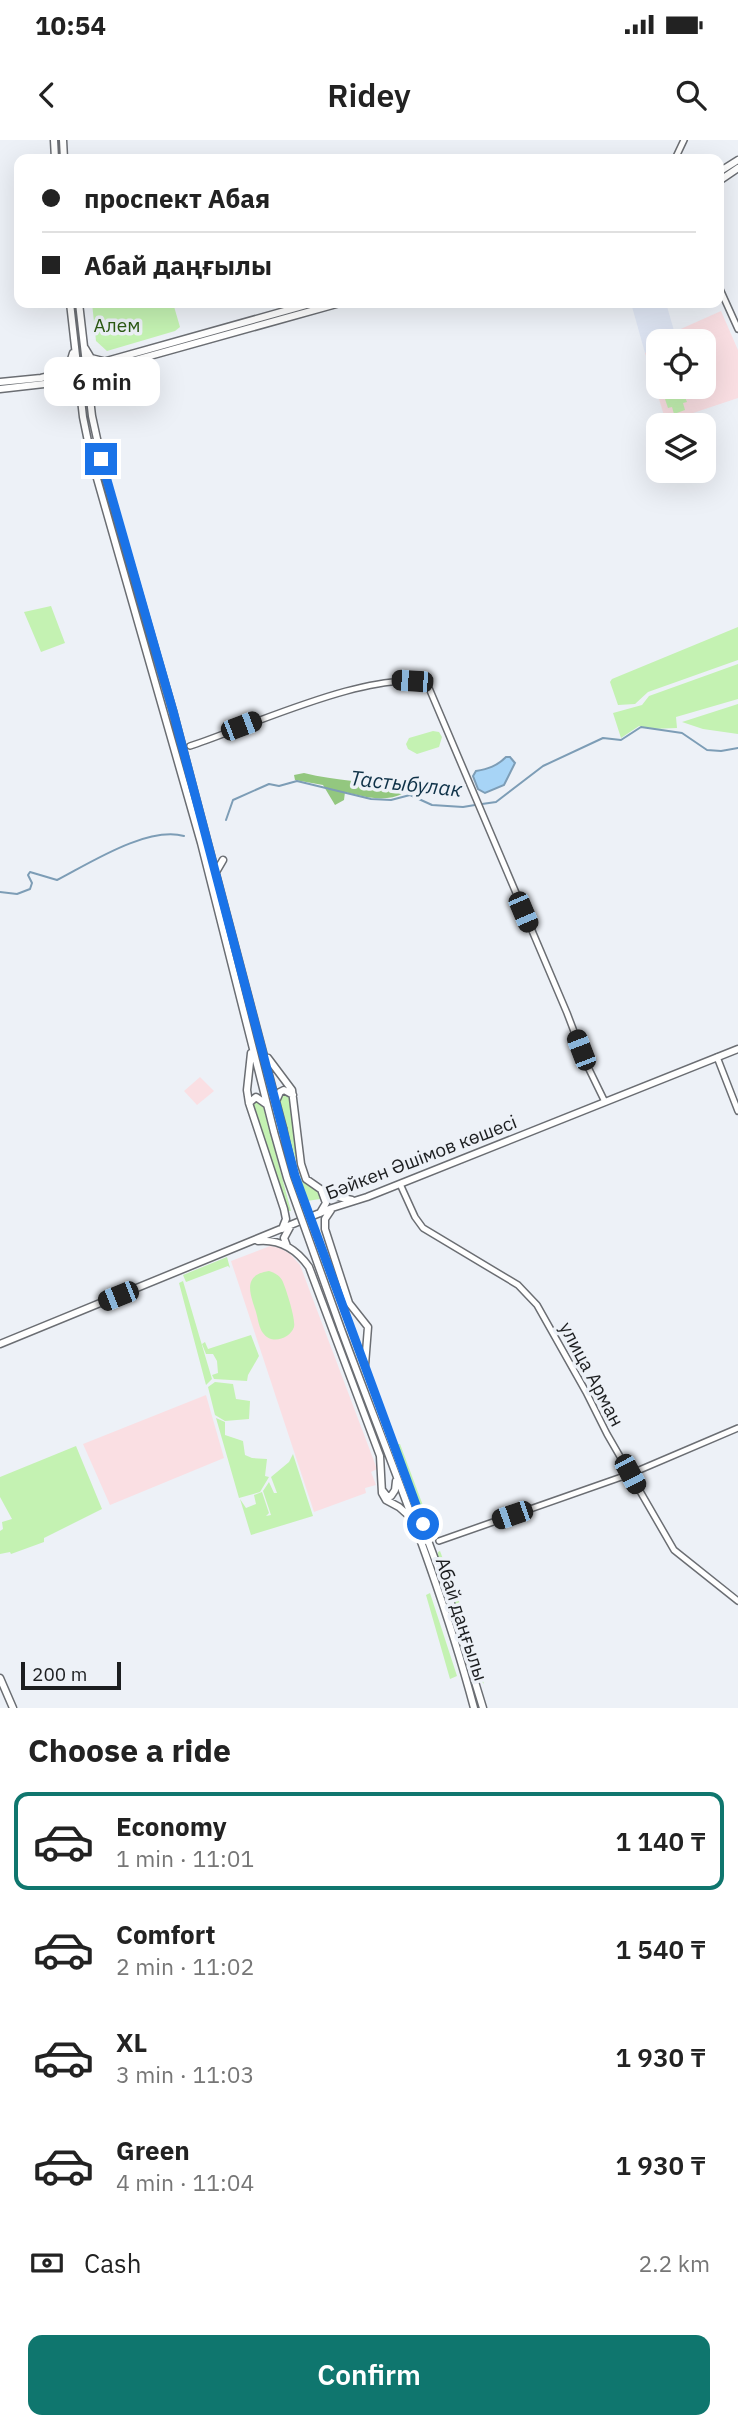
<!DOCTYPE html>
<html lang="en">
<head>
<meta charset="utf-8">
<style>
  :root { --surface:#fff; --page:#f2f2f2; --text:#222; --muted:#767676; --line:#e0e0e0; --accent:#0f766e }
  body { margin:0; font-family:"IBM Plex Sans",sans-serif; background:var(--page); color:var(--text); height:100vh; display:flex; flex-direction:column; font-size:26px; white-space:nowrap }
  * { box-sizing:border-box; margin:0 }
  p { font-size:23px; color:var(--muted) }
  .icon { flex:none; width:38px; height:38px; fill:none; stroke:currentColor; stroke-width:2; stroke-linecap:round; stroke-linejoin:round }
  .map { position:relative; height:1568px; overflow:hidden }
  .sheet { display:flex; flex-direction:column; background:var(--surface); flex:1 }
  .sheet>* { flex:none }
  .hud { position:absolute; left:14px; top:14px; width:710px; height:154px; border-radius:14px; box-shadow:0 7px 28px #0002; display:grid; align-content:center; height:154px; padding:0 28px; background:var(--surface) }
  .buttons { position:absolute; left:646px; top:189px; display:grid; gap:14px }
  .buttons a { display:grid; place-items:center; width:70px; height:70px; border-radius:14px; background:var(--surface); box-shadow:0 7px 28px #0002; font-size:35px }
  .scale { position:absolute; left:21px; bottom:18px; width:100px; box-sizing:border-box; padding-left:7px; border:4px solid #1c1e20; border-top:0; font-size:19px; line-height:24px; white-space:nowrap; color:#1c1e20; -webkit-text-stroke:5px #edf1f7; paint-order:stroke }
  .end { position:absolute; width:32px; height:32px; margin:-16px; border:9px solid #1a73e8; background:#fff; box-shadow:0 0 0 4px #fff }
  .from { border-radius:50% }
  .bubble { position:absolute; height:49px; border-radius:14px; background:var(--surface); box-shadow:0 7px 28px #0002; font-size:23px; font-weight:600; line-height:49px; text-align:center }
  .car { position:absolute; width:21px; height:42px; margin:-21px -10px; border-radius:9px; box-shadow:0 0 5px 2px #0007; background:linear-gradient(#222 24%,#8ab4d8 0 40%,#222 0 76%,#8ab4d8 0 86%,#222 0) }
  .hud b { display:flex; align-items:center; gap:24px; height:66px; font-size:26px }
  .hud b+b { border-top:2px solid var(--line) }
  .hud i { width:18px; height:18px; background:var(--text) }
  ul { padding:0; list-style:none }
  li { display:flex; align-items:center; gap:21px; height:98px; margin:0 14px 10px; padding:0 14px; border:4px solid transparent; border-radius:14px }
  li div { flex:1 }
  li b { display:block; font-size:26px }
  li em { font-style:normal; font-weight:600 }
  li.selected { border-color:var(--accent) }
  li>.icon { width:63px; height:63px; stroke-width:1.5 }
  h2 { padding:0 28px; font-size:32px; line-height:84px }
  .pay { display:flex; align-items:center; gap:18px; height:77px; padding:0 28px; font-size:26px }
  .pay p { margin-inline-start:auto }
  .action { display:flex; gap:14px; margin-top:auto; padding:14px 28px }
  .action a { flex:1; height:80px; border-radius:14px; background:var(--accent); color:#fff; font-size:28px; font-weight:600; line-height:80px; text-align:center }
  .status { display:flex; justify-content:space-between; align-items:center; height:49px; padding:0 35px; background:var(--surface); direction:ltr }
  .status svg { height:19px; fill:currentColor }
  header { display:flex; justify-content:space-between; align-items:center; height:91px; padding:0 28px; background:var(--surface); font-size:32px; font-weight:600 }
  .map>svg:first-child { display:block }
</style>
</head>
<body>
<div class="status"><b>10:54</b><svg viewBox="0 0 49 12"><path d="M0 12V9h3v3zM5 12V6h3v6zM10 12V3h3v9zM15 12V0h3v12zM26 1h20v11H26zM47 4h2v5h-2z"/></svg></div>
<header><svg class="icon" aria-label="back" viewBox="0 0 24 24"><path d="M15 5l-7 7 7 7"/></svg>Ridey<svg class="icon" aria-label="search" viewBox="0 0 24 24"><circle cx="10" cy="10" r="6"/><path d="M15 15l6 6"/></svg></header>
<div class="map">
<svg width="738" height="1568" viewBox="0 0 738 1568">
  <rect width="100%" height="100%" fill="#edf1f7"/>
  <path fill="#dfe6f4" d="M 631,163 L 666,163 L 677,201 L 658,201 L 658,209 L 645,213 Z"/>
  <path fill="#fadfe3" d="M 721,171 L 738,210 L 738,258 L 666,282 L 645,213 L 658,209 L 658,247 L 704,247 L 704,201 L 677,201 L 674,192 Z
    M 200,937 L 214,951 L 197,965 L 184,951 Z
    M 270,1106 L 280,1108 L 290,1114 L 300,1125 L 377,1329 L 371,1332 L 376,1345 L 365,1348 L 366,1353 L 314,1372 L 231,1121 Z
    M 206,1255 L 224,1318 L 110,1365 L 83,1304 Z"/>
  <path fill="#c4f2b2" d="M 92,163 L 173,163 L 180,187 L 175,191 L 107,211 L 96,201 Z
    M 661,247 L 681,247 L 687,262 L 683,263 L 685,270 L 674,274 L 672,267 L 668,268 Z
    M 51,466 L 65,503 L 41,512 L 24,472 Z
    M 738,487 L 738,520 L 648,552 L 635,564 L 618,565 L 610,542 L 612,539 Z
    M 738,524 L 738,559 L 676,577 L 677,588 L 651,589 L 639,586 L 621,598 L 613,573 L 642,565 L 649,556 Z
    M 738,564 L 738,594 L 703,589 L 682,582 Z
    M 433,591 L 439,592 L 442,597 L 439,607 L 417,614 L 408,609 L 406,604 L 409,598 Z
    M 282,952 L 290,956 L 301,1035 C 307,1044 316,1048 322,1057 L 320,1059 L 307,1061 L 280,962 Z
    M 254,960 L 262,962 L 291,1071 L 288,1071 L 286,1066 L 252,965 Z
    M 227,1117 L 230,1128 L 228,1126 L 186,1142 L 183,1135 Z
    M 269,1131 C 275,1133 279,1135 282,1140 C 286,1148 296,1180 294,1187 C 290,1199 271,1205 263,1193 C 259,1188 258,1179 256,1172 C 250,1153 242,1135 269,1131 Z
    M 183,1141 L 212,1239 L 206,1245 L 179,1143 Z
    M 251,1195 L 259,1216 L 248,1235 L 247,1241 L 214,1239 L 212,1235 L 218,1233 L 217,1221 L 213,1214 L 206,1214 L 202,1204 L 205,1202 L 208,1209 Z
    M 215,1242 L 233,1244 L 236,1259 L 250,1261 L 249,1279 L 225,1281 L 215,1275 L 208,1247 Z
    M 216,1278 L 225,1282 L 225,1295 L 243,1301 L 245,1315 L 252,1318 L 267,1319 L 265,1336 L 269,1337 L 260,1352 L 239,1358 Z
    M 396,1304 L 400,1304 L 434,1395 L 432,1396 L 428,1389 Z
    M 76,1306 L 102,1369 L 44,1398 L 44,1402 L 11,1414 L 10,1412 L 0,1414 L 0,1391 L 3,1389 L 2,1382 L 12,1379 L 0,1357 L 0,1337 Z
    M 293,1314 L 313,1376 L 251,1395 L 240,1359 L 246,1368 L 256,1364 L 254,1355 L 262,1352 L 269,1373 L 266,1376 L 271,1375 L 263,1351 L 269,1342 L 274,1353 L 277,1353 L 271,1337 L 289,1322 Z
    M 440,1411 L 460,1464 L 484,1544 L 478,1537 L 438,1420 L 438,1412 Z
    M 430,1453 L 457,1536 L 450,1539 L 426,1455 Z"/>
  <path fill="#93c77f" d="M 304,633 C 336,641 369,641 401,648 L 404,653 C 385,663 365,657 345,652 L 344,660 L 335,665 L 323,645 L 295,640 L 294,635 Z"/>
  <path fill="#a7d4f6" stroke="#7d9db6" stroke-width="2" d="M 506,617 L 510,617 L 515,623 L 504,645 L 485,653 L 478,649 L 473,636 L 476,631 C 488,629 497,626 506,617 Z"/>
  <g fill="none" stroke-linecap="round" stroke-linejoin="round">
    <path stroke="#7d9db6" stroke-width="2" d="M 482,664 L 496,662 L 543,626 L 603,598 L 621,600 L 641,587 L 682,593 L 707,610 L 721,611 L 738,608
      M 226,680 L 233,660 L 269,644 L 279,646 L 297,641 L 371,659 L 391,660 L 410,655 L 432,665 L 463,667 L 475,665
      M 0,752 L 17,754 L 30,749 L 32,743 L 28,735 L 30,732 L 57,740 C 90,723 147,686 184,696"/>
    <defs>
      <path id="tertiary" d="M 675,19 L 684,0
        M 719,147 L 738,189
        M 190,606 C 236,592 391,520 429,548 L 567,873 L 586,923 L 605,962
        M 717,917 L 738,971
        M 400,1044 L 415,1077 L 423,1088 L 518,1145 L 537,1165 L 586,1252 L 607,1294 L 674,1410 L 738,1461
        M 439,1401 L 630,1334 L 738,1288"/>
      <path id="secondary" d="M 54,0 L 55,19
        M 63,0 L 64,19
        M 719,32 L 738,20
        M 719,41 L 738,28
        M 70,163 L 83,277 L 92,321 L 201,703 L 274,992
        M 79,163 L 92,276 L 106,340 L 173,571 L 283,988
        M 85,208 L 91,218 L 103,221
        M 61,232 L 69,226 L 73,213
        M 0,242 L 41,238 L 71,231 L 313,163
        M 61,243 L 71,245 L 78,257
        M 0,249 L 53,243 L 340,163
        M 91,252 L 91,243 L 101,232
        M 216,732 L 223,720
        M 251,913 L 247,950 L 249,963 L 284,1069 L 286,1079 L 282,1089
        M 268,918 L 292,950 L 301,1024 L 306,1039 L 329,1055 L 352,1060
        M 277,959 L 280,952 L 284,950 L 293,955
        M 249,963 L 256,957 L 266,964
        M 331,1070 L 325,1079 L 325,1089 L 349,1163 L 368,1187 L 365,1225
        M 320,1073 L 326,1063 L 322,1052
        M 258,1101 C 280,1099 297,1110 309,1127 L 380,1316 L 382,1353 L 386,1360 L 399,1367 L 409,1376
        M 287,1106 L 284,1098 L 291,1085
        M 348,1186 L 449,1457 L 483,1568
        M 341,1189 C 387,1314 440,1439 474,1568
        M 0,1204 L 332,1068 L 367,1057 L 738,909
        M 383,1351 L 387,1356 L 391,1356 L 395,1350 L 396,1341
        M 0,1538 L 13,1568"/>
    </defs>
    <use href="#tertiary" stroke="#6b6e73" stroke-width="8"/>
    <use href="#secondary" stroke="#6b6e73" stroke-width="9"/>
    <use href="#tertiary" stroke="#fff" stroke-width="5"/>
    <use href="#secondary" stroke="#fff" stroke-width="6"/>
    <defs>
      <path id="secondary-bridge" d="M 283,988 L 294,1036 L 348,1186
        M 274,992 L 287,1038 L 341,1189"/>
    </defs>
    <use href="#secondary-bridge" stroke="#6b6e73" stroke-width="9" stroke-linecap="butt"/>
    <use href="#secondary-bridge" stroke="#fff" stroke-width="6"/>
  </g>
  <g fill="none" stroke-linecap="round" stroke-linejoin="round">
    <path stroke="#1a73e8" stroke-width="9" d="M 101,319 L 173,571 L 295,1036 L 423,1384"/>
  </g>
  <g text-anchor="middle" stroke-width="7" stroke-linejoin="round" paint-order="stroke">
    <g font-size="19" fill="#2b5a12" stroke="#edf1f7">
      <text x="117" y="192">Алем</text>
    </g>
    <g font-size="19" fill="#1c1e20" stroke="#edf1f7">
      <text transform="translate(421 1017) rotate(-21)" y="7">Бәйкен Әшімов көшесі</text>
      <text transform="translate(592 1234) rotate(62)" y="7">улица Арман</text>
      <text transform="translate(462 1479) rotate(72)" y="7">Абай даңғылы</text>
    </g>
    <g font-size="21" font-style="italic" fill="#0e3147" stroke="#edf1f7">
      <text transform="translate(406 644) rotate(6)" y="7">Тастыбулак</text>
    </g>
  </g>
</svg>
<div class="buttons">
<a><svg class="icon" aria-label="locate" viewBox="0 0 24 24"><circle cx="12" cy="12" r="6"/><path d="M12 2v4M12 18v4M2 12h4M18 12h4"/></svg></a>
<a><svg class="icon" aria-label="layers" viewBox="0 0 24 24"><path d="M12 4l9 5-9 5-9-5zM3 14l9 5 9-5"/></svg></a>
</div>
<div class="scale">200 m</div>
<i class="end from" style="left:423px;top:1384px"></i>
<i class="end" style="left:101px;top:319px"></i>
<div class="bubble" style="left:44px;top:217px;width:116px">6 min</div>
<i class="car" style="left:412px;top:541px;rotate:274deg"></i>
<i class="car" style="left:241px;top:586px;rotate:69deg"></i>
<i class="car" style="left:523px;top:772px;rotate:157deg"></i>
<i class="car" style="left:581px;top:910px;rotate:339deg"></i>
<i class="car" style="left:118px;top:1156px;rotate:248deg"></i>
<i class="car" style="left:630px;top:1334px;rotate:152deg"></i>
<i class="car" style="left:512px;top:1375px;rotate:251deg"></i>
<div class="hud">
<b><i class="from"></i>проспект Абая</b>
<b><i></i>Абай даңғылы</b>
</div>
</div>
<section class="sheet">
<h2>Choose a ride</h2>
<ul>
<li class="selected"><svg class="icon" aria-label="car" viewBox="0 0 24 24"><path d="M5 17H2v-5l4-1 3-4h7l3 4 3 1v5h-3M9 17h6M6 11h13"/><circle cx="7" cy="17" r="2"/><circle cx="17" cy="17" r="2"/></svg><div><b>Economy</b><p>1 min · 11:01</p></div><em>1 140 ₸</em></li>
<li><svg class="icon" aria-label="car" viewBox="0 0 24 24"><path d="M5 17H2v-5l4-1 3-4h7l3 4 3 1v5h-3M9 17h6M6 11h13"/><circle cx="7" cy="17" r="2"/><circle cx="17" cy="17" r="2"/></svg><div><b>Comfort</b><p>2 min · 11:02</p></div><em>1 540 ₸</em></li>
<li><svg class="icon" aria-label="car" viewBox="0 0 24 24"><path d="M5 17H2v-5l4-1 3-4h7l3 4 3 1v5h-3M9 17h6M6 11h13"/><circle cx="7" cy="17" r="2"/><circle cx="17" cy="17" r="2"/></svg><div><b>XL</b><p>3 min · 11:03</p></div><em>1 930 ₸</em></li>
<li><svg class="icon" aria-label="car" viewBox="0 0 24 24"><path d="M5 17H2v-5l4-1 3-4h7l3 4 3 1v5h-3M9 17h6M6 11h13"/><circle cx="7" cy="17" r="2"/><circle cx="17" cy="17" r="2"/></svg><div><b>Green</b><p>4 min · 11:04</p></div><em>1 930 ₸</em></li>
</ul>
<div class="pay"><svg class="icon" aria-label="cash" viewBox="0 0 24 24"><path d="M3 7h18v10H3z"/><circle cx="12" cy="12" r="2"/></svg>Cash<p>2.2 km</p></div>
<div class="action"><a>Confirm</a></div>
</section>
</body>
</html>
